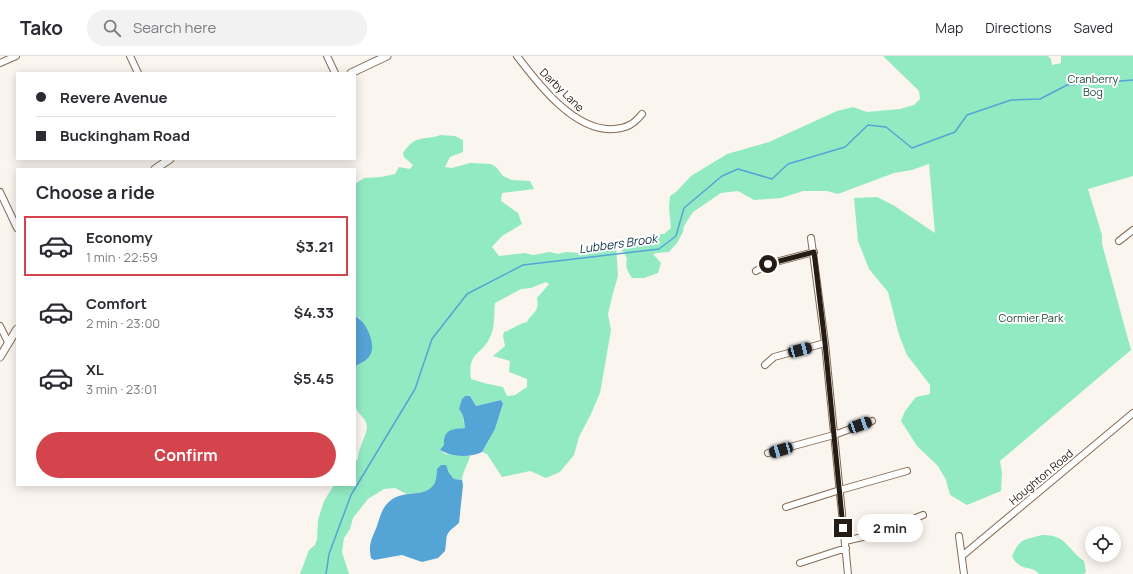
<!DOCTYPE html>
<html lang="en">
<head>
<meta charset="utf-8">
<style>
  :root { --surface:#fff; --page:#f2f2f3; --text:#2b2b33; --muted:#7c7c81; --line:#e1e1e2; --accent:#d4444d }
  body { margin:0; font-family:Manrope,sans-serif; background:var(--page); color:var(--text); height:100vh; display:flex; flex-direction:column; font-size:15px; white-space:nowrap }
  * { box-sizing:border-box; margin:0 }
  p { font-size:13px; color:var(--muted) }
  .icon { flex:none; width:22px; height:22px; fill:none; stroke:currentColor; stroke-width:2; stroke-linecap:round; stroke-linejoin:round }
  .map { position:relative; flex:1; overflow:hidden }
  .side { position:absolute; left:16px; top:112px; width:340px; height:318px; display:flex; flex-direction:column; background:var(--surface); border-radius:0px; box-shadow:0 2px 10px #0003 }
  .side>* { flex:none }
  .top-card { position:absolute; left:16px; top:16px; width:340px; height:88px; border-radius:0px; box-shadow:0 2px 10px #0003; display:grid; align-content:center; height:88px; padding:0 20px; background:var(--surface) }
  .fabs { position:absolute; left:1085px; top:470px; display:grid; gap:8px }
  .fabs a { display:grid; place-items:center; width:36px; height:36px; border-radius:50%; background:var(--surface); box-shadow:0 2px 10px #0003; font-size:20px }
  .end { position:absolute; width:18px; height:18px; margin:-9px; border:5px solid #261c13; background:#fff; box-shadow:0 0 0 2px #fff }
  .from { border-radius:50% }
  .bubble { position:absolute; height:28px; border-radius:14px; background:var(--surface); box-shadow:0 2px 10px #0003; font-size:13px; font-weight:700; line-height:28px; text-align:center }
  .car { position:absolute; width:12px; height:24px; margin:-12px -6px; border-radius:5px; box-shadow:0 0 3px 1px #0007; background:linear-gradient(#222 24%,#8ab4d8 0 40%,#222 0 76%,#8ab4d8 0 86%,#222 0) }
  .top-card b { display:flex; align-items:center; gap:14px; height:38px; font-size:15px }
  .top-card b+b { border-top:1px solid var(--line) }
  .top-card i { width:10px; height:10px; background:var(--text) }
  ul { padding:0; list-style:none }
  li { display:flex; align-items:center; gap:12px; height:60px; margin:0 8px 6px; padding:0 12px; border:2px solid transparent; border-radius:0px }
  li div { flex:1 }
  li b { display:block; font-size:15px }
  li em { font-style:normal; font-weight:700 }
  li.on { border-color:var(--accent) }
  li>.icon { width:36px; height:36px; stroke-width:1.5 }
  h2 { padding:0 20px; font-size:18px; line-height:48px }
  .action { display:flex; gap:8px; margin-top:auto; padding:8px 20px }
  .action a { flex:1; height:46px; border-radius:24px; background:var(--accent); color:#fff; font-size:16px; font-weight:700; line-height:46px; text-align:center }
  header { display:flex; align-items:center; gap:24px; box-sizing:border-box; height:56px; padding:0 20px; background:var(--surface); border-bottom:1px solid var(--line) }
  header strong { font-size:19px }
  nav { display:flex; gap:22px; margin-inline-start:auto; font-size:14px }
  .search { width:280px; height:36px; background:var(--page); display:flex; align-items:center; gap:10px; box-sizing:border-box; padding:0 14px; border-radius:22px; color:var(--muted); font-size:15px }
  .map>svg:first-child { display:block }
</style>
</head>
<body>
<header>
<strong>Tako</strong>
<div class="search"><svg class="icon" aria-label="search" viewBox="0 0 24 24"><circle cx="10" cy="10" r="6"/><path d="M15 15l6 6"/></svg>Search here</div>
<nav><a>Map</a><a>Directions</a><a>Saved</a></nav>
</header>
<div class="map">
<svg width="1133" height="518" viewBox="0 0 1133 518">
  <rect width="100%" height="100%" fill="#fbf5f0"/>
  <path fill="#92eac3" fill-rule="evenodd" d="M 883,0 L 1048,0 L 1051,3 L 1052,9 L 1061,7 L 1061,0 L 1133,0 L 1133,120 L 1088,133 L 1102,179 L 1102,188 L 1131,294 L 1000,405 L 1002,417 L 1001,435 L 967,449 L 950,439 L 946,424 L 938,410 L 917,390 L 901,365 L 905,355 L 916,341 L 930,338 L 930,329 L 907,299 L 899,279 L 888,236 L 869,213 L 858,185 L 854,142 L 877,141 L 893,149 L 935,177 L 929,108 L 912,114 L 894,117 L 838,138 L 827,135 L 803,135 L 781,142 L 754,144 L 738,135 L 721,137 L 693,156 L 684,170 L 683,176 L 677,187 L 669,196 L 657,197 L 653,198 L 661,207 L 658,217 L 644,222 L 632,222 C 627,215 625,211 627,202 L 622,194 L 653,178 L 664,178 L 671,172 L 669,152 L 670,140 L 676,136 L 691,120 L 727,98 L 769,86 L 837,55 L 853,51 L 867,56 L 900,53 L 914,49 L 920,43 L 919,35 Z
    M 441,79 L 455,80 L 463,84 L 463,96 L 450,101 L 445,111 L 452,112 L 470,107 L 491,108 L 496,111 L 503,120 L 512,124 L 530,125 L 534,133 L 502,137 L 501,145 L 518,157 L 522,168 L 502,180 L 492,191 L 499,200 L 525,197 L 533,199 L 550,196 L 558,198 L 566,196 L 582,197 L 604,193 L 616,189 L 618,220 L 613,237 L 608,258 L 611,274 L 600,337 L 591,358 L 579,381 L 574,399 L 560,416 L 546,422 L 530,415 L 502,421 L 487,398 L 482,396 L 495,373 L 503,349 L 501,344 L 476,350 L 470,340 L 462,356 L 465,372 L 460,372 L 440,394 L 445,398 L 470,400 C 468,408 463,415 462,424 L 454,423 L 449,417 L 448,413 L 437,413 L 437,421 L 432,432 L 425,436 L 407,438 L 395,432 L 384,433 L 368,443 L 353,462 L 350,473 L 344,482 L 342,496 L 349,518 L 300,518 L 309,494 L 315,489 L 317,483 L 318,464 L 324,445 L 334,429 L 355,429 L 355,405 L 358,403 C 358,391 367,380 367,370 C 366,362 358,358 356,352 C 353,344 355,320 355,311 L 368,302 L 360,262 L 355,260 L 355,128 L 364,122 L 381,121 L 395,118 L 399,111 L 410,113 L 413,109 L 404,101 L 403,97 C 416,78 422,85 441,79 ZM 546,226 L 549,228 L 537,242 C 540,257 532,256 527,266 C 519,268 512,273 504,276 L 503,280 L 505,290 L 493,300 L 510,305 L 509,316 L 527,323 L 527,331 L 515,339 L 507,340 L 503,331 L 484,327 L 471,323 C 467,294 483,300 491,279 C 495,271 494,256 495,247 L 521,233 L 531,232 Z
    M 1042,479 C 1066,478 1067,493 1084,505 L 1086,516 L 1084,518 L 1039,518 C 1031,508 1020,517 1012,500 C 1020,482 1024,484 1042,479 Z"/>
  <path fill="#55a4d6" d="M 355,260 C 366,265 379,291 368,302 C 365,306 359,307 355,311 Z
    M 465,340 L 470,340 L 476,350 L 501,344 L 503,348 L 495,373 L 482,396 C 470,402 451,401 440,394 L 444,389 C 443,373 453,373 465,372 C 464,365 464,359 459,353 L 462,343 Z
    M 441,409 L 446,409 L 449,417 L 454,423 L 462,424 L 463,429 L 459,467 C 443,480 448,477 445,495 L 438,502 L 422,506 L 402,499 L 374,504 L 371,502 C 368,487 372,483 377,470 C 380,461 382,451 390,445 C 408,430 437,448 437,413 Z"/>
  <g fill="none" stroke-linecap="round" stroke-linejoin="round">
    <path stroke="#55a4d6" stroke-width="1.5" d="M 326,518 L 329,498 L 351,439 L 415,333 L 432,283 L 467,238 L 523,209 L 659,193 L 676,180 L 684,152 L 722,120 L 738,113 L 772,123 L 788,108 L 845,91 L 868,69 L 886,71 L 912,92 L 955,76 L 967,59 L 1011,44 L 1040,43 L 1067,29 L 1133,24"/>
    <defs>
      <path id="minor" d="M 130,0 L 138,17
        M 327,0 L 335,17
        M 517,0 C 539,29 575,76 614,73 C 627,72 634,68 642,58
        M 0,7 L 16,0
        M 0,136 L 17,172
        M 811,182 L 825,287 L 848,518
        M 1119,185 L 1133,174
        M 756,215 L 768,208 L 814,196
        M 0,270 L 8,286
        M 765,309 L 774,301 L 825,287
        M 768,397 L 834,379 L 872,365
        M 786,451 L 840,434 L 907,415
        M 959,480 L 964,518
        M 845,485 L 876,478 L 923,459
        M 962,500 L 1133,357
        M 800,507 L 846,492"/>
      <path id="tertiary" d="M 351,17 L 387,0
        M 155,113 L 170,103
        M 0,301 L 17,273"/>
    </defs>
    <use href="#minor" stroke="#846b55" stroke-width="8"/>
    <use href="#tertiary" stroke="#846b55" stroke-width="9"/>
    <use href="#minor" stroke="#fff" stroke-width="6"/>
    <use href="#tertiary" stroke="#fff" stroke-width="7"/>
  </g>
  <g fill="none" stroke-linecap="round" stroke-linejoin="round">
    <path stroke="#261c13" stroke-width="5" d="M 768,208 L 814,196 L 825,287 L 843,472"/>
  </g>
  <g text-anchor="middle" stroke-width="4" stroke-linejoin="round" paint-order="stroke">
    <g font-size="11" fill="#1e4736" stroke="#fff">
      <text x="1093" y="27">Cranberry<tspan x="1093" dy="13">Bog</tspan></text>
      <text x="1031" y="266">Cormier Park</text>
    </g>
    <g font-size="11" fill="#261c13" stroke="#fff">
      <text transform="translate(562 34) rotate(44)" y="4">Darby Lane</text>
      <text transform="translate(1041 421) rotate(-40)" y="4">Houghton Road</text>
    </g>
    <g font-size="12" font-style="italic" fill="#103348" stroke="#fff">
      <text transform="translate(618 188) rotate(-8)" y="4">Lubbers Brook</text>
    </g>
  </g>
</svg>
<div class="fabs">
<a><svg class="icon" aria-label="locate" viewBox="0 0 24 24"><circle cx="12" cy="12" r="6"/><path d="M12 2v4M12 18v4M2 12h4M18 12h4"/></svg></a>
</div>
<i class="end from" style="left:768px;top:208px"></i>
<i class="end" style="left:843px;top:472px"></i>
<div class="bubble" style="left:857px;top:458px;width:66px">2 min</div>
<i class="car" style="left:800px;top:294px;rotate:75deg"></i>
<i class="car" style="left:860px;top:369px;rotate:70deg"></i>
<i class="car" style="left:781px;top:394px;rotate:254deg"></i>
<div class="top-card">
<b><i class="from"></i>Revere Avenue</b>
<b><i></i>Buckingham Road</b>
</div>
<section class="side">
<h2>Choose a ride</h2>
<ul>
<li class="on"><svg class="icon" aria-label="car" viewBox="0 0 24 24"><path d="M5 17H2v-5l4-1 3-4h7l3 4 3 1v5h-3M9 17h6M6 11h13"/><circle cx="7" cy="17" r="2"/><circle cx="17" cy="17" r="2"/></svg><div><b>Economy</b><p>1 min · 22:59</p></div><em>$3.21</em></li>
<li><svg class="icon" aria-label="car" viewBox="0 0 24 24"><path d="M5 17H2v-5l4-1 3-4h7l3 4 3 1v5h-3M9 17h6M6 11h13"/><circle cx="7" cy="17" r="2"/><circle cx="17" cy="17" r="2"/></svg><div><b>Comfort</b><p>2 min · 23:00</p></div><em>$4.33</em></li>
<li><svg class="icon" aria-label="car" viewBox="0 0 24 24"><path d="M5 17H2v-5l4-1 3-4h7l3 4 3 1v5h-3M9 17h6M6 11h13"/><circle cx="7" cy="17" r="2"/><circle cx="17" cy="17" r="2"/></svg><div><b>XL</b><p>3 min · 23:01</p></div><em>$5.45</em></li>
</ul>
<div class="action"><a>Confirm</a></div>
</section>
</div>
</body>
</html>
